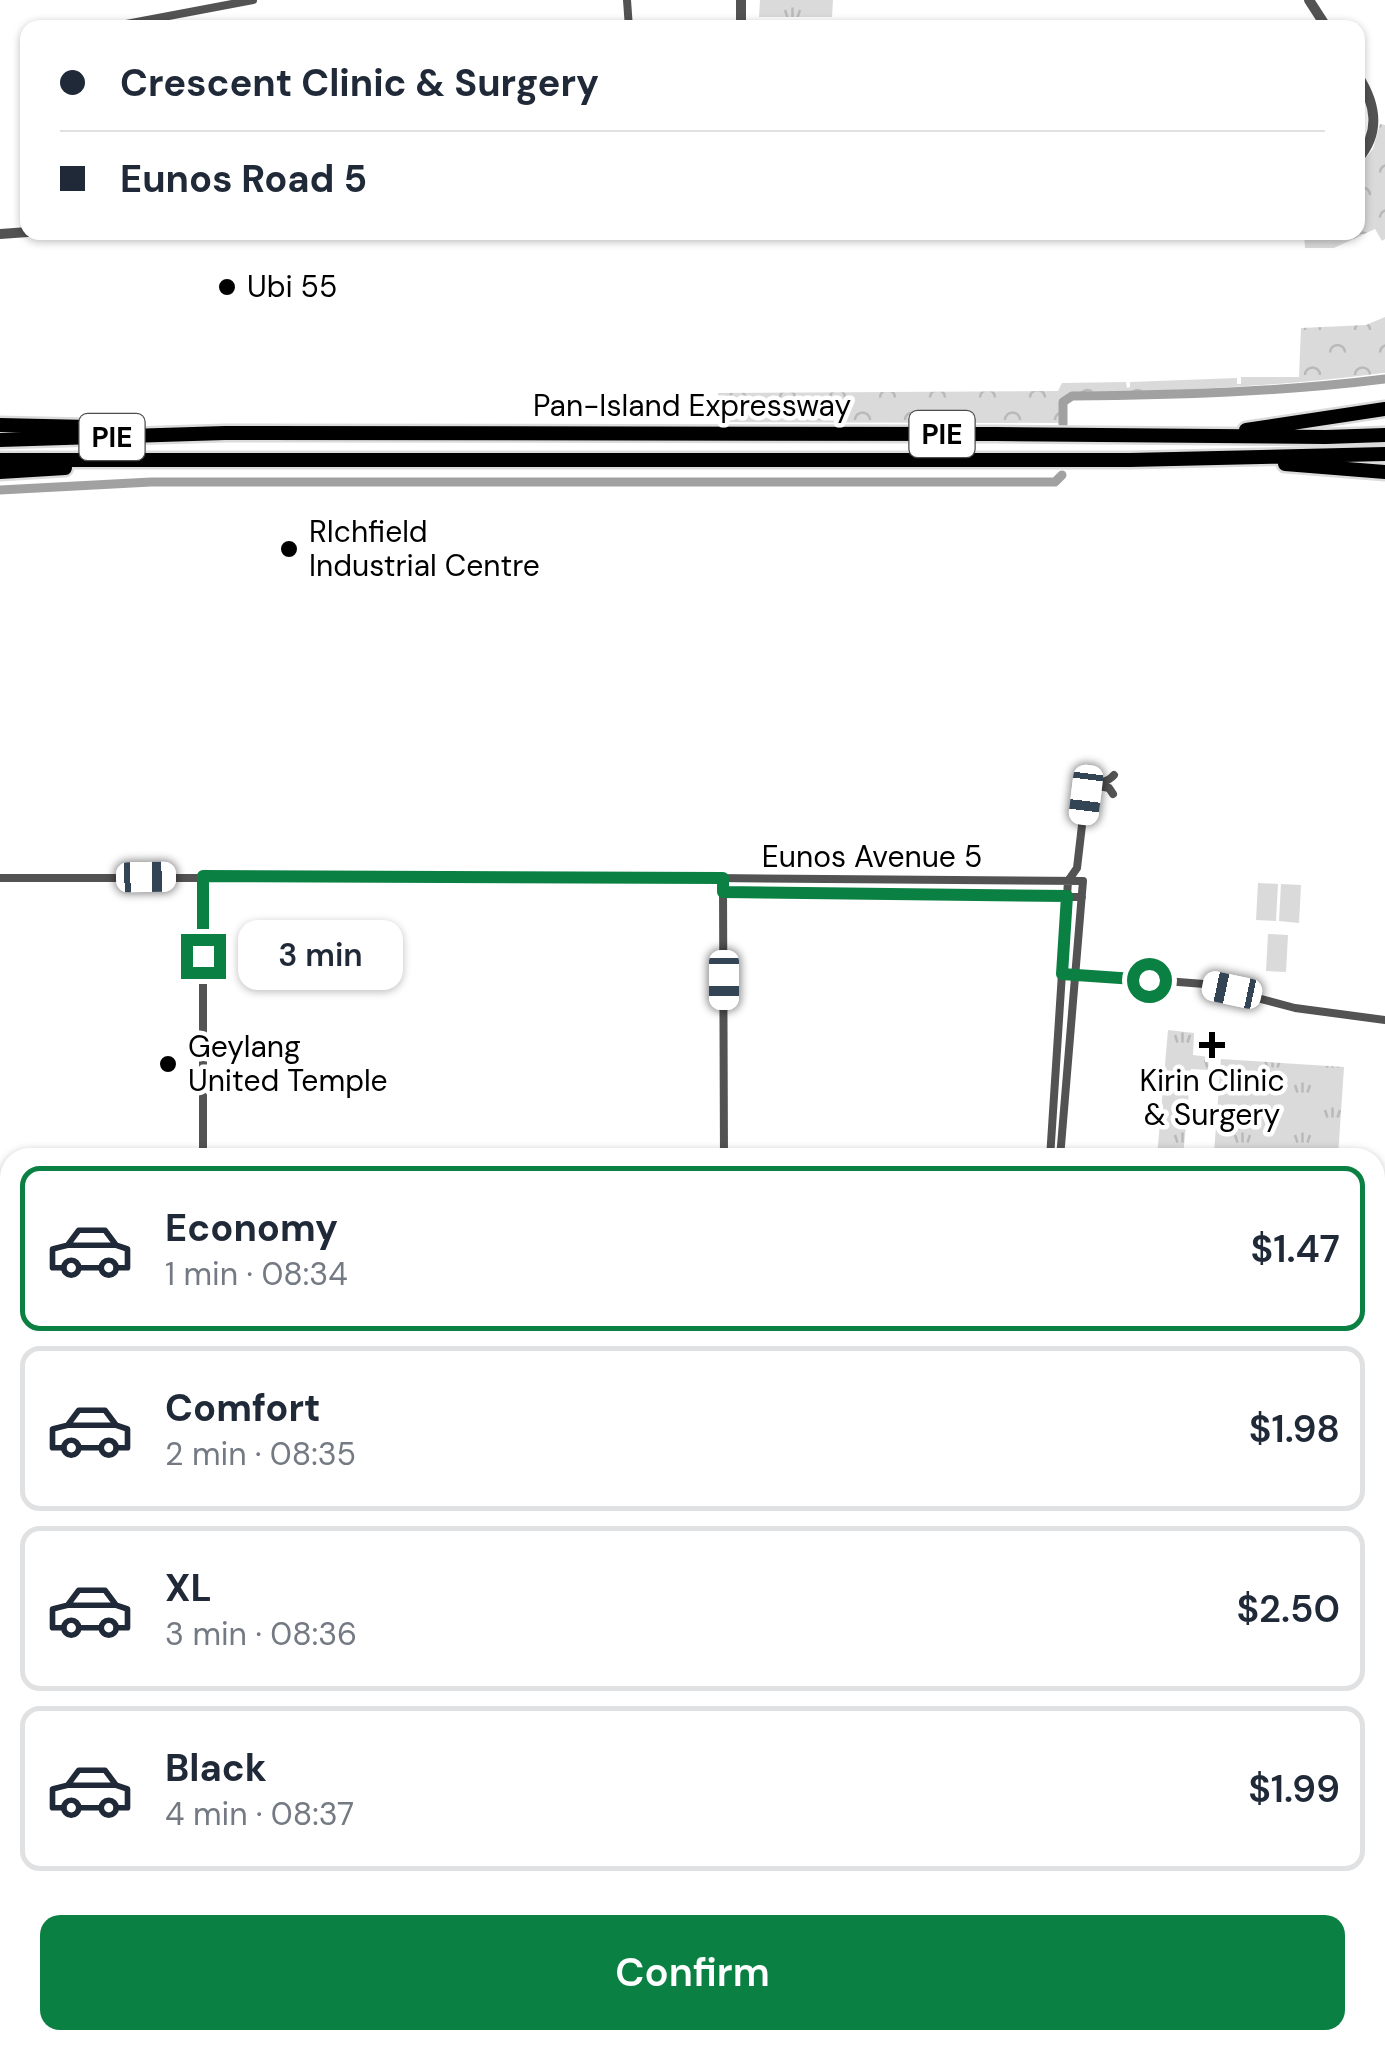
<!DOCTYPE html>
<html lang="en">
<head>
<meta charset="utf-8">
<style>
  :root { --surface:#fff; --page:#f2f2f3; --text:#1f2937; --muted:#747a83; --line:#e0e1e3; --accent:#0b8043 }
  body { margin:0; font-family:"DM Sans",sans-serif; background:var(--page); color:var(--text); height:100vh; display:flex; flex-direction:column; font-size:38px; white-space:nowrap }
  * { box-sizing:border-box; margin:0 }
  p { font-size:32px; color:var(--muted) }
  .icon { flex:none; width:55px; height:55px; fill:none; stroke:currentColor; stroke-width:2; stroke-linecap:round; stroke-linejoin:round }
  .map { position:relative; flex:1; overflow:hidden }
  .side { position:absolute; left:0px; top:1148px; width:1385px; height:902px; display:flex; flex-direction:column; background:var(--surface); border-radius:30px 30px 0 0; box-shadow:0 2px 8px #0004 }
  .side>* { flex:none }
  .banner { position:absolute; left:20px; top:20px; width:1345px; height:220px; border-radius:20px; box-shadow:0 2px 8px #0004; display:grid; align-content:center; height:220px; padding:0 40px; background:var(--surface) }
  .end { position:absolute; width:45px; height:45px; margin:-22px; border:12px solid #0b8043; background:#fff; box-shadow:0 0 0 5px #fff }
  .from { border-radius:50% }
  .bubble { position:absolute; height:70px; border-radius:20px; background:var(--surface); box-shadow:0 2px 8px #0004; font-size:32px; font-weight:600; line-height:70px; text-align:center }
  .car { position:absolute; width:30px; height:60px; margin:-30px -15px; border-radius:12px; box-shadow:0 0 8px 2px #0007; background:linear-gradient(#fff 24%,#345 0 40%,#fff 0 76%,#345 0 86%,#fff 0) }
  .banner b { display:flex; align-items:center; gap:35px; height:95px; font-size:38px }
  .banner b+b { border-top:2px solid var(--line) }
  .banner i { width:25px; height:25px; background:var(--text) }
  ul { padding:18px 0 0; list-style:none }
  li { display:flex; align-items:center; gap:30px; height:165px; margin:0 20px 15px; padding:0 20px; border:5px solid var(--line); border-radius:20px }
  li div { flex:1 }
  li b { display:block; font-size:38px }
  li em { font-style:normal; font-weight:600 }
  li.active { border-color:var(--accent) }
  li>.icon { width:90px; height:90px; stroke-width:1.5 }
  .button { display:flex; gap:20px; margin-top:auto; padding:20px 40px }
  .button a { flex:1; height:115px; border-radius:20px; background:var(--accent); color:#fff; font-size:40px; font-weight:600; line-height:115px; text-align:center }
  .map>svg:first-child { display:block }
</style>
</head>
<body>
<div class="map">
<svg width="1385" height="2049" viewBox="0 0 1385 2049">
  <defs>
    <pattern id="grass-tufts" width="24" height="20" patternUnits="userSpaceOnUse" patternTransform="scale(2.5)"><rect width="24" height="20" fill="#dadada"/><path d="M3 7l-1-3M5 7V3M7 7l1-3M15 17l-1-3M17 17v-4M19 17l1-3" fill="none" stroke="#b9b9b9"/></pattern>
    <pattern id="park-crowns" width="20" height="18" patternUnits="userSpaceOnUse" patternTransform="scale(2.5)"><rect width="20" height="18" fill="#dadada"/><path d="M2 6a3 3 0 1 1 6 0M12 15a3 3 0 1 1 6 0" fill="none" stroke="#b9b9b9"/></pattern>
  </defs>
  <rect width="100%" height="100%" fill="#fff"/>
  <path fill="url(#grass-tufts)" d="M 760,0 L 833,0 L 832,17 L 759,17 Z
    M 1168,1030 L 1194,1033 L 1193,1055 L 1209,1057 L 1208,1070 L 1191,1069 L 1183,1157 L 1157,1157 Z
    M 1221,1059 L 1344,1067 L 1338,1157 L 1283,1157 L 1214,1153 Z
    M 0,1253 L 10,1253 L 10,1340 L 0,1339 Z
    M 1375,1257 L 1385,1258 L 1385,1323 L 1375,1335 Z"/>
  <path fill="url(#park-crowns)" d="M 1380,124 L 1385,125 L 1385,239 L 1382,241 L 1375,229 L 1334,248 L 1305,248 L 1304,233 L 1358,232 L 1358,167 L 1373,149 Z
    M 1385,317 L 1385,373 L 1383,373 C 1306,383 1229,388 1151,391 C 1124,393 1082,386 1060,400 L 1059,423 L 718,422 L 718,393 L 1058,391 L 1062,383 L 1126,382 L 1127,388 L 1130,387 L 1130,382 L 1237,378 L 1237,384 L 1241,384 L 1241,377 L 1299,377 L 1301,328 L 1366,325 Z"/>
  <path fill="#dadada" d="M 1258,883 L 1278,884 L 1276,921 L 1256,920 Z
    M 1281,884 L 1301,885 L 1299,923 L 1279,921 Z
    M 1268,934 L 1288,935 L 1286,972 L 1266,971 Z"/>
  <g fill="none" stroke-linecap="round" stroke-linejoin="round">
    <path stroke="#a1a1a1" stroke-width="9" d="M 1063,424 L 1063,402 L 1072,396 C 1176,395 1282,392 1385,379
      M 0,490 L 151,482 L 1055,482 L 1062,475"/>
    <defs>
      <path id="primary" d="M 1375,1356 L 1385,1356
        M 0,1358 L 10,1358
        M 0,1585 L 10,1585
        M 1375,1587 L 1385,1587"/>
      <path id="trunk" d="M 1375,1345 L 1385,1337
        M 1375,1539 L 1385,1455
        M 1375,1708 L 1385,1763"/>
      <path id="motorway" d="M 0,425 L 134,428
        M 1246,430 L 1385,409
        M 0,440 L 225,433 L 995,434 L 1326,437 L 1385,435
        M 0,460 L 1130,460 L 1385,454
        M 1285,464 L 1385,472
        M 0,472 L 65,468"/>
    </defs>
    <use href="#primary" stroke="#dbdbdb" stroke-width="18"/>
    <use href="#trunk" stroke="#dbdbdb" stroke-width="18"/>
    <use href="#motorway" stroke="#dbdbdb" stroke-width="19"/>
    <path stroke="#535353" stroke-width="8" d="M 627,0 L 629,28
      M 105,28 L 253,0
      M 1099,786 L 1109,788 L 1113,794
      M 0,878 L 713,878 L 1083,881
      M 723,888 L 724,1158
      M 723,891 L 1082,897
      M 1062,973 L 1204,984 L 1295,1008 L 1385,1020
      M 203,1158 L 203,877
      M 1050,1158 L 1068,881 L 1077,868 L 1086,791 C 1093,782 1106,785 1114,775
      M 1060,1158 L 1083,881
      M 1375,1696 L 1379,1688 L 1385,1685
      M 1375,1835 L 1385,1834
      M 1380,2003 L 1381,1931
      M 296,2040 L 301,2049
      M 391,2040 L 395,2049
      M 492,2040 L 497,2049
      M 649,2040 L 653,2049
      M 743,2040 L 748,2049
      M 834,2040 L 837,2049
      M 1048,2040 L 1052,2049"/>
    <path stroke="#535353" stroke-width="10" d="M 1309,0 L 1327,28
      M 741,28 L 741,0
      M 1358,76 C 1376,104 1381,132 1358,159
      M 0,234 L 28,232
      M 0,2038 L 3,2049"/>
    <use href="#primary" stroke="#000" stroke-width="12"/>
    <use href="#trunk" stroke="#000" stroke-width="12"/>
    <use href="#motorway" stroke="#000" stroke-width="14"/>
    <path stroke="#000" stroke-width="2.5" stroke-dasharray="15 5 2.5 5" stroke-linecap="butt" d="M 0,1205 L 10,1206
      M 0,1220 L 10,1221
      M 1375,1238 L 1385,1239
      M 1375,1254 L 1385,1255"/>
  </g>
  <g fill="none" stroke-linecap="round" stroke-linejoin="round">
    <path stroke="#0b8043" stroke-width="12" d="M 203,956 L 203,876 L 723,878 L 723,892 L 1067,896 L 1062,974 L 1149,980"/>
  </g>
  <g fill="#000" stroke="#fff" stroke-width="4">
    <circle cx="227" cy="287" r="10"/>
    <circle cx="289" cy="549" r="10"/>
    <path d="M1207 1030h10v10h10v10h-10v10h-10v-10h-10v-10h10z"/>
    <circle cx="168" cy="1064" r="10"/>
  </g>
  <g text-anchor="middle" stroke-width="9" stroke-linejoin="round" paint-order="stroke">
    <g fill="#fff" stroke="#4c4c4c" stroke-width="2.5">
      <rect x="909.5" y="411" width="65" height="46" rx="8"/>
      <rect x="79.5" y="414" width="65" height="46" rx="8"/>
    </g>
    <g font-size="28" font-weight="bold" fill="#000">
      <text x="942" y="444">PIE</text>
      <text x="112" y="447">PIE</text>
    </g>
    <g font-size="30" fill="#000" stroke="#fff" text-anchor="start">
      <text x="247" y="297">Ubi 55</text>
      <text x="309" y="542">RIchfield<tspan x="309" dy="34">Industrial Centre</tspan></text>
      <text x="188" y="1057">Geylang<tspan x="188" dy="34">United Temple</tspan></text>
      <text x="1212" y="1091" text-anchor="middle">Kirin Clinic<tspan x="1212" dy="34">&amp; Surgery</tspan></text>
    </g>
    <g font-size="30" fill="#000" stroke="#fff">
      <text x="692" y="416">Pan-Island Expressway</text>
      <text x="872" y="867">Eunos Avenue 5</text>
    </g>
  </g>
</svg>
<i class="end from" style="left:1149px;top:980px"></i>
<i class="end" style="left:203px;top:956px"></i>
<div class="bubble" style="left:238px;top:920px;width:165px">3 min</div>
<i class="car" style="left:1086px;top:795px;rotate:187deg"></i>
<i class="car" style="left:146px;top:877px;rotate:89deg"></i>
<i class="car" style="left:724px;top:980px;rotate:180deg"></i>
<i class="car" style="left:1232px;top:990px;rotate:282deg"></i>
<div class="banner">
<b><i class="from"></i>Crescent Clinic &amp; Surgery</b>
<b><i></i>Eunos Road 5</b>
</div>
<section class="side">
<ul>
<li class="active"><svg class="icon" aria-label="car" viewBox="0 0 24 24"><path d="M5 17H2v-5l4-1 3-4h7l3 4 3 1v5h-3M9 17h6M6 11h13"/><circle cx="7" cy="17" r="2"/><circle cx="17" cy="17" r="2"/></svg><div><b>Economy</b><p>1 min · 08:34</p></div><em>$1.47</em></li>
<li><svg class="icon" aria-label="car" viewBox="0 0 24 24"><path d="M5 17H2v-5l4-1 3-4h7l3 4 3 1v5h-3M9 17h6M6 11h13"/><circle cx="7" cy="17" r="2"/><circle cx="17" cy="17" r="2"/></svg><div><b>Comfort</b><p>2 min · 08:35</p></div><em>$1.98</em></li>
<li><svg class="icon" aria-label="car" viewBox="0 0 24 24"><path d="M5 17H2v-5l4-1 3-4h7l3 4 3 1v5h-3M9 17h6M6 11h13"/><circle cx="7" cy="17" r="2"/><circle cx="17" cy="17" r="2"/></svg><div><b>XL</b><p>3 min · 08:36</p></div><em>$2.50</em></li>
<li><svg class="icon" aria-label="car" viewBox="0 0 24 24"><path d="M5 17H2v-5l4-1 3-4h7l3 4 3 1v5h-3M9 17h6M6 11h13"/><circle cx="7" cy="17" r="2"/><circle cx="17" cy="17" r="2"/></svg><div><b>Black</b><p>4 min · 08:37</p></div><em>$1.99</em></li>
</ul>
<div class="button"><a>Confirm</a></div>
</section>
</div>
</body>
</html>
